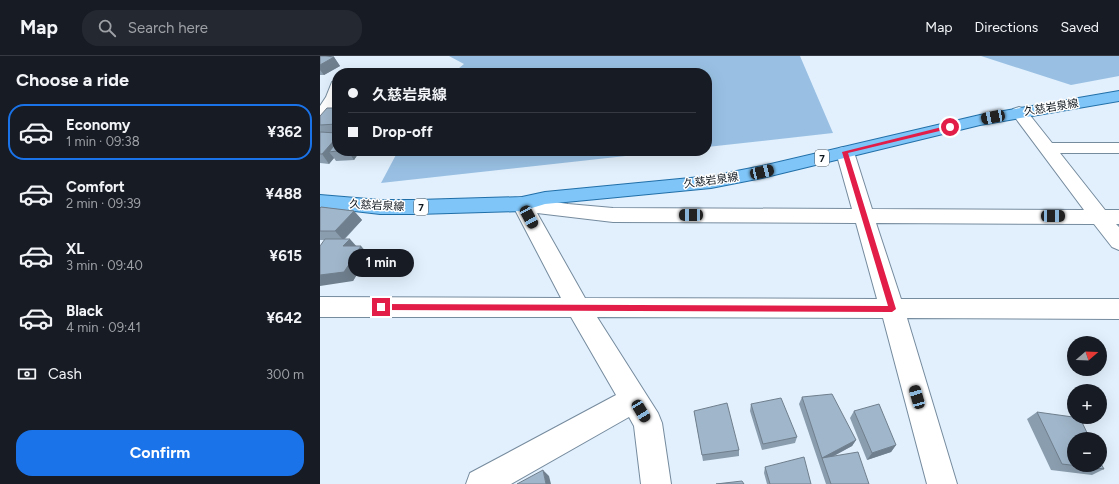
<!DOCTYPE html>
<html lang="en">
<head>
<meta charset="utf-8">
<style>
  :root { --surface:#171b24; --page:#242831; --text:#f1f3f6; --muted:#9ea1a6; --line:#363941; --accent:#1a73e8 }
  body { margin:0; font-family:Figtree,"Noto Sans JP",sans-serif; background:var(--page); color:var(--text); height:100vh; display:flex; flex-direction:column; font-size:15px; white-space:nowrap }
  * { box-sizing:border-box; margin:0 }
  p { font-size:13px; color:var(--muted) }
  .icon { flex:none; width:22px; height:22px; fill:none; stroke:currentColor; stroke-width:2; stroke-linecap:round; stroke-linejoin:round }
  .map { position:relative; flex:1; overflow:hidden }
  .details { display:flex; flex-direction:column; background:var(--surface); width:320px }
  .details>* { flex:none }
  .hud { position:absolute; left:12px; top:12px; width:380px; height:88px; border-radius:16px; box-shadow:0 4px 16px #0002; display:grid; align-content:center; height:88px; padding:0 16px; background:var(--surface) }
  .needle { width:26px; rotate:71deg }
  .fabs { position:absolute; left:747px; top:280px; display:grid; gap:8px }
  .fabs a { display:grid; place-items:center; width:40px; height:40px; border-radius:50%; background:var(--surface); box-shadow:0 4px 16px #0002; font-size:20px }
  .end { position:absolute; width:18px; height:18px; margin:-9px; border:5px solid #e11d48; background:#fff; box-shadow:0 0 0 2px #fff }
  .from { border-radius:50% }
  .bubble { position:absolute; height:28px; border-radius:14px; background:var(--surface); box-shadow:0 4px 16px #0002; font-size:13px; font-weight:700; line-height:28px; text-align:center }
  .car { position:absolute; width:12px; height:24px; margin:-12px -6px; border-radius:5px; box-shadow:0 0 3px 1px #0007; background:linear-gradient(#222 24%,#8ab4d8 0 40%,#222 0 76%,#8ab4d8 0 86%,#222 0) }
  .hud b { display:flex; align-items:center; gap:14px; height:38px; font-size:15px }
  .hud b+b { border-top:1px solid var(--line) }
  .hud i { width:10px; height:10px; background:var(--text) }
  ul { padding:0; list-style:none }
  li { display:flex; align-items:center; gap:12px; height:56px; margin:0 8px 6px; padding:0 8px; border:2px solid transparent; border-radius:16px }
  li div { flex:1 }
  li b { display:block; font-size:15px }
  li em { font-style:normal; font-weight:700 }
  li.selected { border-color:var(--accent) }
  li>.icon { width:36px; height:36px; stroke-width:1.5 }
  h2 { padding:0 16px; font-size:18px; line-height:48px }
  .pay { display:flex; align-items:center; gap:10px; height:44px; padding:0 16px; font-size:15px }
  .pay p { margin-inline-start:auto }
  .cta { display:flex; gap:8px; margin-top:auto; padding:8px 16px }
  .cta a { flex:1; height:46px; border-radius:16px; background:var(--accent); color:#fff; font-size:16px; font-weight:700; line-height:46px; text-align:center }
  header { display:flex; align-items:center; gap:24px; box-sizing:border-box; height:56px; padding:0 20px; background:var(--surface); border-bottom:1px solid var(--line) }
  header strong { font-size:19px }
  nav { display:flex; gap:22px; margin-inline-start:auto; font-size:14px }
  .search { width:280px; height:36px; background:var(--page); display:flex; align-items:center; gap:10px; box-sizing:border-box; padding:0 14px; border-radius:16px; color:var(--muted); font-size:15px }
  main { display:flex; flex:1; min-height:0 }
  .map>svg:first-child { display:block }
</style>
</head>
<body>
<header>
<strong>Map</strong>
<div class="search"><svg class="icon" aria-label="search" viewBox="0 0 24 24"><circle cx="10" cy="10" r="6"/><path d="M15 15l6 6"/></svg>Search here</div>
<nav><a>Map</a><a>Directions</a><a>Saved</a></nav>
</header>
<main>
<section class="details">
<h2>Choose a ride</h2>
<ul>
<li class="selected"><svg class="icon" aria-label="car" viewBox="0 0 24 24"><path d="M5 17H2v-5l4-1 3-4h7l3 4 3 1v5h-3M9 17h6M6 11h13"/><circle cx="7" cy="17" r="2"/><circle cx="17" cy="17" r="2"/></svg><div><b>Economy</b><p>1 min · 09:38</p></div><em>¥362</em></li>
<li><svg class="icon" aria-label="car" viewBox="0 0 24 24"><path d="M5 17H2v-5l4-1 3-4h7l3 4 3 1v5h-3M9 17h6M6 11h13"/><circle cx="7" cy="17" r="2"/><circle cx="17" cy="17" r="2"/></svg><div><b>Comfort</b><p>2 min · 09:39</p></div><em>¥488</em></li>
<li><svg class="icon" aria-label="car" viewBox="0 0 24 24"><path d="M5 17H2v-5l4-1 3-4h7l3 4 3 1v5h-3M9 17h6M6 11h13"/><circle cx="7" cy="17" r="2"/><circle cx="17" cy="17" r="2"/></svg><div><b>XL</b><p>3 min · 09:40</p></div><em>¥615</em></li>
<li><svg class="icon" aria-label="car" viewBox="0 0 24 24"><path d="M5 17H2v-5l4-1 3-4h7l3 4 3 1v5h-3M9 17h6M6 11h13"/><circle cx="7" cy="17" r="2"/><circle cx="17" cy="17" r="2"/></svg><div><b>Black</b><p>4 min · 09:41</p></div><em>¥642</em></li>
</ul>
<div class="pay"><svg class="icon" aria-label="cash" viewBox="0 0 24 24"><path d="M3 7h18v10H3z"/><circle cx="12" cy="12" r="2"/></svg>Cash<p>300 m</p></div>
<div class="cta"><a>Confirm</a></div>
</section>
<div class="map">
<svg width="799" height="428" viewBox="0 0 799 428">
  <rect width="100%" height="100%" fill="#e2f0fd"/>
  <path fill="#99c0e3" d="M 129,0 L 480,0 L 513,77 L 387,91 L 387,17 L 133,17 L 144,8 Z
    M 661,0 L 799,0 L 799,20 L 751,29 Z
    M 78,95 L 351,95 L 61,127 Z"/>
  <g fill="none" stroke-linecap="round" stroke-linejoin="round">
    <defs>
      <path id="minor" d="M 17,25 L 17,48 L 6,65 L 0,67 L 0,50 L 6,41 L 12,26 Z
        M 699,51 L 705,53 L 732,87 L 799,87 L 799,97 L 740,97 L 785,154 L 799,154 L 799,168 L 796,168 L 799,171 L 799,194 L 792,191 L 774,168 L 556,167 L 581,243 L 799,243 L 799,263 L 587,262 L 637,428 L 607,428 L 563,262 L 277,261 L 338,357 L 342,367 L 351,428 L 321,428 L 314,370 L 309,361 L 191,428 L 146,428 L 150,417 L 296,339 L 251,261 L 0,261 L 0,241 L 241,242 L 192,148 L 195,143 L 202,141 L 248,148 L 293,152 L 532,153 L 516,96 L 519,92 L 525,91 L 531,92 L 534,96 L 552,153 L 764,154 L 691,56 L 693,53 ZM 217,157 L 293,166 L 536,167 L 557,243 L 265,242 Z"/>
      <path id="major" d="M 799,35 L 799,45 L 660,69 L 442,122 L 391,132 L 225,148 L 202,155 L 97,158 L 60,158 L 0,151 L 0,139 L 60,144 L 97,144 L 202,141 L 225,136 L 391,120 L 442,110 L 660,59 Z"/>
    </defs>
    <use href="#minor" stroke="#758b9e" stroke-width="2"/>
    <use href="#major" stroke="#216fa8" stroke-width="2"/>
    <use href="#minor" fill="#fff" fill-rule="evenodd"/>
    <use href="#major" fill="#7fc5f8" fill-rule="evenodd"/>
  </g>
  <path fill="#8a9dae" d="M 0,0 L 14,1 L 20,10 L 4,19 L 0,19 Z
    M 17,52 L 17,95 L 40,95 L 34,104 L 16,105 L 14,102 L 9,108 L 0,107 L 0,60 Z
    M 0,152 L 34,155 L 42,164 L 25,183 L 49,199 L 33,225 L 4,184 L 0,184 Z
    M 482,341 L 536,384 L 532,390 L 514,400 L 549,428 L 506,428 L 479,348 Z
    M 431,348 L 477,381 L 475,387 L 442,394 L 430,355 Z
    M 374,355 L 419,394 L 419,400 L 383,405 Z
    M 534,355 L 576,389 L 571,396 L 547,404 L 530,362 Z
    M 717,356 L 784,413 L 772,419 L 731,414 L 707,363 Z
    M 445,411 L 491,428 L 447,428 L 444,417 Z"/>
  <path fill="#707f8d" d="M 14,1 L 20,10 L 4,19 L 0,14 L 0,9 Z
    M 17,81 L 17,95 L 9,96 L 14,102 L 9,108 L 2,98 Z
    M 28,95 L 40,95 L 34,104 Z
    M 34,155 L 42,164 L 23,184 L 15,175 Z
    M 30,183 L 38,192 L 23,190 Z
    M 41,190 L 49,199 L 33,225 L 0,230 L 0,219 Z
    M 536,384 L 532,390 L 504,405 L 502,402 Z
    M 576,389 L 571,396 L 547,404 L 552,397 Z
    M 223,414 L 229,420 L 231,428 L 226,428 Z"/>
  <path fill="#a0b6ca" stroke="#707f8d" d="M 0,0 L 6,0 L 14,1 L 0,9 Z
    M 7,52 L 17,52 L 17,68 L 0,69 L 0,60 Z
    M 0,76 L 17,77 L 17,81 L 2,98 L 0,98 Z
    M 17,86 L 17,95 L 9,96 Z
    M 1,151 L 34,155 L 15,175 L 0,175 L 0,152 Z
    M 5,183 L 30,183 L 23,190 L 41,190 L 24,216 L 0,219 L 0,190 Z
    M 512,338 L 536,384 L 502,402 L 482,341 Z
    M 461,342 L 477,381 L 443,388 L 431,348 Z
    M 407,347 L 419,394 L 382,399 L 374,355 Z
    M 559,348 L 576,389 L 552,397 L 534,355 Z
    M 717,356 L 760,362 L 770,383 L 754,383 L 754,409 L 780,409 L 780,406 L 784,413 L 742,408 Z
    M 538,396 L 549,428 L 511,428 L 502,402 Z
    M 484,401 L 491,428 L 450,428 L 445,411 Z
    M 223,414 L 226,428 L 197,428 Z
    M 422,425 L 424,428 L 396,428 Z"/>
  <path fill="#e11d48" d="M 630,69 L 632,72 L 528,97 L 576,253 L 572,256 L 61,254 L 57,251 L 61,248 L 568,250 L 522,96 Z"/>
  <g text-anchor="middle" stroke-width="3" stroke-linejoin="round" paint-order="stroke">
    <g fill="#fff" stroke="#575d62" stroke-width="1">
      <rect x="495" y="94" width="14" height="16" rx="3"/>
      <rect x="94" y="143" width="14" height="16" rx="3"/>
    </g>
    <g font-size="10" font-weight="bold" fill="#0f171e">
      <text x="502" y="106">7</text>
      <text x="101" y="155">7</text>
    </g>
    <g font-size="11" fill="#0f171e" stroke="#fff">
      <text transform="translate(731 51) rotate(-9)" y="4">久慈岩泉線</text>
      <text transform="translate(391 124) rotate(-8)" y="4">久慈岩泉線</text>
      <text transform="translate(57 149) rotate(3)" y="4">久慈岩泉線</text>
    </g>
  </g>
</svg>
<div class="fabs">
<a><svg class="needle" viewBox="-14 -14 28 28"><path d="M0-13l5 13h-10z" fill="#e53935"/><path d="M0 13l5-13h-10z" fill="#9ea1a6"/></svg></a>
<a>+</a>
<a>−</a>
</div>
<i class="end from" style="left:630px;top:71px"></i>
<i class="end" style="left:61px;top:251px"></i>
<div class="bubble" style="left:28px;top:193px;width:66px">1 min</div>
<i class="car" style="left:673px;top:61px;rotate:259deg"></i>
<i class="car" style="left:442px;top:116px;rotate:77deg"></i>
<i class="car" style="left:371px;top:159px;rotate:270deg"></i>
<i class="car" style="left:733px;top:160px;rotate:90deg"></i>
<i class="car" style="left:209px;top:161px;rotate:152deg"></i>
<i class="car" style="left:597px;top:341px;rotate:344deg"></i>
<i class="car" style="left:321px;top:355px;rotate:149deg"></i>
<div class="hud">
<b><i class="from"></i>久慈岩泉線</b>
<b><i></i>Drop-off</b>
</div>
</div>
</main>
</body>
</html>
